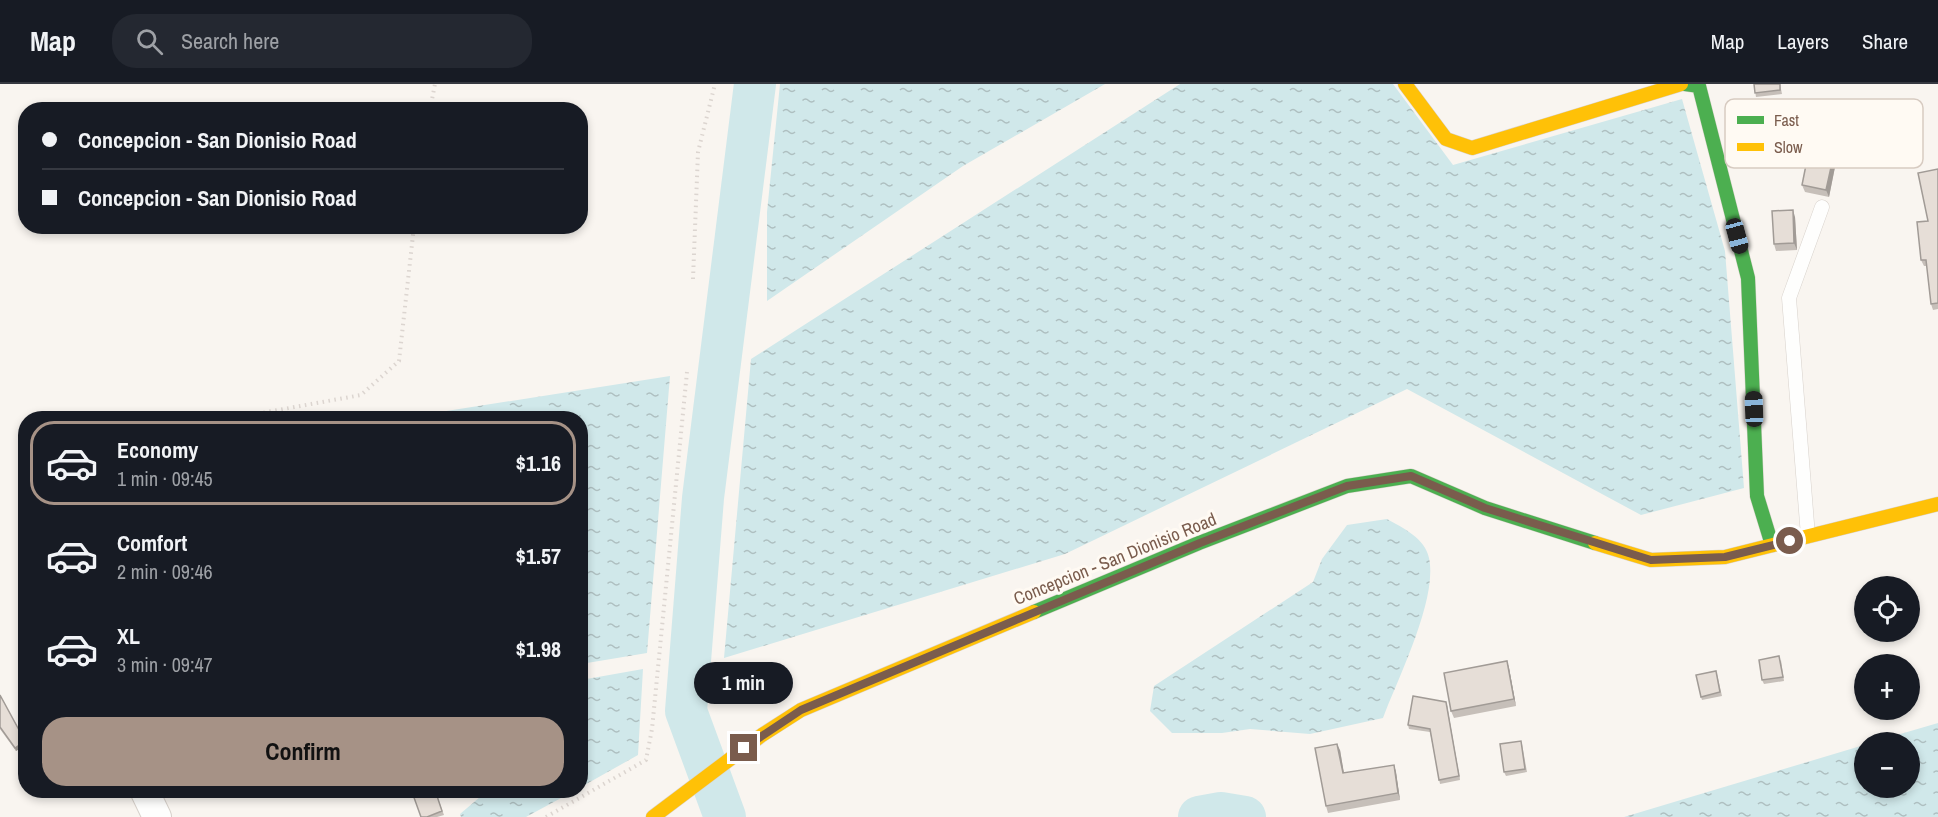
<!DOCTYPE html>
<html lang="en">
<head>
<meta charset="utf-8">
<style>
  :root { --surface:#171b24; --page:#242831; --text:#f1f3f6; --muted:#9ea1a6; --line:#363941; --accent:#a69286 }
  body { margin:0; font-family:"Archivo Narrow",sans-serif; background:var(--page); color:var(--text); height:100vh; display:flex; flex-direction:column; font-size:22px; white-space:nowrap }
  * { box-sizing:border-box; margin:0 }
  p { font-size:20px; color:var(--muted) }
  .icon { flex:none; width:33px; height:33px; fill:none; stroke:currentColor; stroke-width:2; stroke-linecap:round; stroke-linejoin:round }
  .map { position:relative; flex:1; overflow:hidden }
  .details { position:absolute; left:18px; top:327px; width:570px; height:387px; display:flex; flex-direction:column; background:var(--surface); border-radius:24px; box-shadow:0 3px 9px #0003 }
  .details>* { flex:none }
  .guide { position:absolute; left:18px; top:18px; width:570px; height:132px; border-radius:24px; box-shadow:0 3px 9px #0003; display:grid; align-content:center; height:132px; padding:0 24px; background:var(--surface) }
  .tools { position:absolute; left:1854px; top:492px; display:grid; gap:12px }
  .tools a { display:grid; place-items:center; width:66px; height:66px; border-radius:50%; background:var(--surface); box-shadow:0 3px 9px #0003; font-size:30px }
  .end { position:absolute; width:27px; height:27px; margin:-14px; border:8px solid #7a5c4d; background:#fff; box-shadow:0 0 0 3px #fff }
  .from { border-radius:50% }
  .bubble { position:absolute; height:42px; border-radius:21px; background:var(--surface); box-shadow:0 3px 9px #0003; font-size:20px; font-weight:800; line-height:42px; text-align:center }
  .car { position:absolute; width:18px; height:36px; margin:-18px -9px; border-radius:8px; box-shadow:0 0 4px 2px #0007; background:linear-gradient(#222 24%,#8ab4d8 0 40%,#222 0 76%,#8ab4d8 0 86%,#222 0) }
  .guide b { display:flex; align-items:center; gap:21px; height:57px; font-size:22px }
  .guide b+b { border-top:2px solid var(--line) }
  .guide i { width:15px; height:15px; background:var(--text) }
  ul { padding:10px 0 0; list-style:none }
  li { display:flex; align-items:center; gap:18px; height:84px; margin:0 12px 9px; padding:0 12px; border:3px solid transparent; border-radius:24px }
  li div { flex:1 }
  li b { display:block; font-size:22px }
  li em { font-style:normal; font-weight:800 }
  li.current { border-color:var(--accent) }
  li>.icon { width:54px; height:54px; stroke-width:1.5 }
  .action { display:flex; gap:12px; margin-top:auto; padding:12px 24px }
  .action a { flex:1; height:69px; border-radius:24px; background:var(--accent); color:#111; font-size:24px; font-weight:800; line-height:69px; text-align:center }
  header { display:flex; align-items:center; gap:36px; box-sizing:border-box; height:84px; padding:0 30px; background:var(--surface); border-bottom:2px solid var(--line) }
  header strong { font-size:28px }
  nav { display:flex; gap:33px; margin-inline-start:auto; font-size:21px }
  .search { width:420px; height:54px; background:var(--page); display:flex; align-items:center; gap:15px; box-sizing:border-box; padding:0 21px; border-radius:24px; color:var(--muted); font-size:22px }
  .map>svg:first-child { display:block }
</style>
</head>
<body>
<header>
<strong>Map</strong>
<div class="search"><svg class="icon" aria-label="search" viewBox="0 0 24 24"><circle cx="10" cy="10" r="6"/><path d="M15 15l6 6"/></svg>Search here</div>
<nav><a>Map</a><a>Layers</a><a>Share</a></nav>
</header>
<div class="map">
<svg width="1938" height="733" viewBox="0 0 1938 733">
  <defs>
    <pattern id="water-ripples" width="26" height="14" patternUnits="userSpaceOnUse" patternTransform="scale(1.5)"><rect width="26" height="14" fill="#d0e8ea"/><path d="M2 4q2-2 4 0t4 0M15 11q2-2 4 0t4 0" fill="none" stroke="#aebfc0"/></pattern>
  </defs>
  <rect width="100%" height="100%" fill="#f9f5f0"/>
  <path fill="url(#water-ripples)" d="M 780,0 L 1105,0 L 963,82 L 767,217 L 767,128 Z
    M 1180,0 L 1393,0 L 1453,81 L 1682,15 L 1725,167 L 1744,404 L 1641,431 L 1407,305 L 1065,470 L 724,574 L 751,275 Z
    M 670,292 L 647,569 L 581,580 L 580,334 L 402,334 Z
    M 1387,435 C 1403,444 1425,454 1429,474 C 1438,515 1398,594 1383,634 L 1310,650 L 1250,645 L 1222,649 L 1172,649 L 1150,627 L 1154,602 L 1313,498 L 1322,475 L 1347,441 Z
    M 643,585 L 638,671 L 581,703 L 581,596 Z
    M 1938,639 L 1938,733 L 1624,733 L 1864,661 L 1864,704 L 1910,704 L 1910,658 L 1873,658 Z
    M 487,707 L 487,706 L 574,707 L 526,733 L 461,733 L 460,730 Z"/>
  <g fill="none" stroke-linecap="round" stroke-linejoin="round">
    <path stroke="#d0e8ea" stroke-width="42" d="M 725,733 L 686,627 L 703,414 L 755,0
      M 1199,733 L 1221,729 L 1245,733"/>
    <defs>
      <path id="lane" d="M 1808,452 L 1789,214 L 1822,123"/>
      <path id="street" d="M 144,706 L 157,733"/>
      <path id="fast" d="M 1685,0 L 1699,2 L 1748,194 L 1757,412 L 1772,461
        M 1034,528 L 1199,459 L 1347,402 L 1411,392 L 1485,424 L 1595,459"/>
      <path id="slow" d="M 1405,0 L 1446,55 L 1472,64 L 1681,0
        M 1595,459 L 1651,476 L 1725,473 L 1938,420
        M 653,733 L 762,651 L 801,626 L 1034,528"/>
    </defs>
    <use href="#lane" stroke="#d7d1cb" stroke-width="15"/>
    <use href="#street" stroke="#d7d1cb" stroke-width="30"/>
    <use href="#fast" stroke="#d9d2cb" stroke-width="15"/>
    <use href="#slow" stroke="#d9d2cb" stroke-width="15"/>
    <path stroke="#dcd5d0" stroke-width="4" stroke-dasharray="1.5 4.5" stroke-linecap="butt" d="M 430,26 L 435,0
      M 693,195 L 698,68 L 715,0
      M 234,334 L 361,311 L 399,277 L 414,142
      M 546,733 L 646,676 L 652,645 L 687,288"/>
    <use href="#lane" stroke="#fefefd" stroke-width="14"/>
    <use href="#street" stroke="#fefefd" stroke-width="28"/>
    <use href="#fast" stroke="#4caf50" stroke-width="14"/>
    <use href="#slow" stroke="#ffc107" stroke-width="14"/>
  </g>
  <path fill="#c6bfb9" d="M 1754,0 L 1780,0 L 1782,10 L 1756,13 Z
    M 1839,63 L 1829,113 L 1805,108 L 1802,101 Z
    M 1938,85 L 1938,225 L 1933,226 L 1931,220 L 1927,182 L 1924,182 L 1921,176 L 1928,137 Z
    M 1795,133 L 1797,166 L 1776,167 L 1774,160 Z
    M 1781,576 L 1784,597 L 1764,600 L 1762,596 Z
    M 1507,577 L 1509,584 L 1516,622 L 1454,634 L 1451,627 Z
    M 1717,590 L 1722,612 L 1702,616 L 1701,613 Z
    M 762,598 L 763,602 L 731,618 L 722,599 Z
    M 0,611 L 25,657 L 26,661 L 16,667 L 0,645 Z
    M 1446,618 L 1460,696 L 1440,700 L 1430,648 L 1409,645 L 1408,641 Z
    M 1522,660 L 1527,688 L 1506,692 L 1504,688 Z
    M 1340,666 L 1344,689 L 1394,681 L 1396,688 L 1400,716 L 1328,729 L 1326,722 Z
    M 435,706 L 444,731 L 437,733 L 421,733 Z"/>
  <path fill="#a19b96" d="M 1837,56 L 1839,63 L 1829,113 L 1826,106 Z
    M 1793,126 L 1795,133 L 1797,166 L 1794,159 Z
    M 1507,577 L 1509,584 L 1516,622 L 1514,615 Z
    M 1446,618 L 1447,621 L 1460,696 L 1459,692 Z
    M 25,657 L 26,661 L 16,667 L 15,664 Z
    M 1337,660 L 1340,666 L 1345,696 L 1343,689 Z
    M 1394,681 L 1396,688 L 1400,716 L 1398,709 Z"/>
  <path fill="#e6ded7" stroke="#a19b96" stroke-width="1.5" d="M 1754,0 L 1780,0 L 1780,6 L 1755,9 Z
    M 1812,51 L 1837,56 L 1826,106 L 1802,101 Z
    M 1938,85 L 1938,219 L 1931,220 L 1926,176 L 1921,176 L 1917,138 L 1928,137 L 1918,89 Z
    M 1793,126 L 1794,159 L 1774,160 L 1772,127 Z
    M 1779,572 L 1783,593 L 1762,596 L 1759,576 Z
    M 1507,577 L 1514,615 L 1451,627 L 1444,589 Z
    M 753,581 L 762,598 L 730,614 L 722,599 Z
    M 1716,587 L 1720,608 L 1701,613 L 1696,591 Z
    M 0,611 L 25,657 L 15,664 L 0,643 Z
    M 1413,612 L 1446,618 L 1459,692 L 1439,696 L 1430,645 L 1408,641 Z
    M 1521,657 L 1525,685 L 1504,688 L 1500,660 Z
    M 1337,660 L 1343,689 L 1394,681 L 1398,709 L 1326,722 L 1315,664 Z
    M 417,706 L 435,706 L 442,727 L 427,733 L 421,733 L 412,708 Z"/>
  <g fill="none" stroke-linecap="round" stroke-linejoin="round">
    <path stroke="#7a5c4d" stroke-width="8" d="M 744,664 L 801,626 L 1200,459 L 1347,402 L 1411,392 L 1485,424 L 1651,476 L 1725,473 L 1790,457"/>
  </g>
  <g text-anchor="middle" stroke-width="6" stroke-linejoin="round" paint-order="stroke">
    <g font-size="18" fill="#7a5c4d" stroke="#fffaf3">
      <text transform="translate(1115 475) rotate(-22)" y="6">Concepcion - San Dionisio Road</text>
    </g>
  </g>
  <rect x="1725" y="15" width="198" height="69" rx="9" fill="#fffaf3" stroke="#d7cbc1" stroke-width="1.5"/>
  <rect x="1737" y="32" width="27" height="8" fill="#4caf50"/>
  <rect x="1737" y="59" width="27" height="8" fill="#ffc107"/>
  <g font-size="16" fill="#7a5c4d">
    <text x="1774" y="42">Fast</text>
    <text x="1774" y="69">Slow</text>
  </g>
</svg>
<div class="tools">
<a><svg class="icon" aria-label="locate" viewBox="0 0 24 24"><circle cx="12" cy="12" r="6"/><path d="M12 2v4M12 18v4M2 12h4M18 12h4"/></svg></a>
<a>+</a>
<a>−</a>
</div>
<i class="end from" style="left:1790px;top:457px"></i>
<i class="end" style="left:744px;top:664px"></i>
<div class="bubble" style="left:694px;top:578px;width:99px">1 min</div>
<i class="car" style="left:1737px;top:152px;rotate:165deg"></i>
<i class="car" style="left:1754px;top:325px;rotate:358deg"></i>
<div class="guide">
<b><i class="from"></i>Concepcion - San Dionisio Road</b>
<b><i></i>Concepcion - San Dionisio Road</b>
</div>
<section class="details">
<ul>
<li class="current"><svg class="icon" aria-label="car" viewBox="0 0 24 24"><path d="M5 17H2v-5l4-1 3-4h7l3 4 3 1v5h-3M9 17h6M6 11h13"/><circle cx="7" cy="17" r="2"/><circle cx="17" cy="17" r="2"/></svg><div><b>Economy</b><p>1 min · 09:45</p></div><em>$1.16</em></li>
<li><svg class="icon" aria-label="car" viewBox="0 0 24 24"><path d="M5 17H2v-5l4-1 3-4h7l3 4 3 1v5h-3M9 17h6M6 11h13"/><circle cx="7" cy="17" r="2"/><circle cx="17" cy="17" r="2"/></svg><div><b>Comfort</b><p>2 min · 09:46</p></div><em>$1.57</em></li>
<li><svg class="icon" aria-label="car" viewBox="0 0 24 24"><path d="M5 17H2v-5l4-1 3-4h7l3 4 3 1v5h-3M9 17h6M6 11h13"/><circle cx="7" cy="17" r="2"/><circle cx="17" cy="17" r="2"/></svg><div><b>XL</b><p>3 min · 09:47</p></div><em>$1.98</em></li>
</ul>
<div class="action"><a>Confirm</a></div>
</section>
</div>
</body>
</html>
